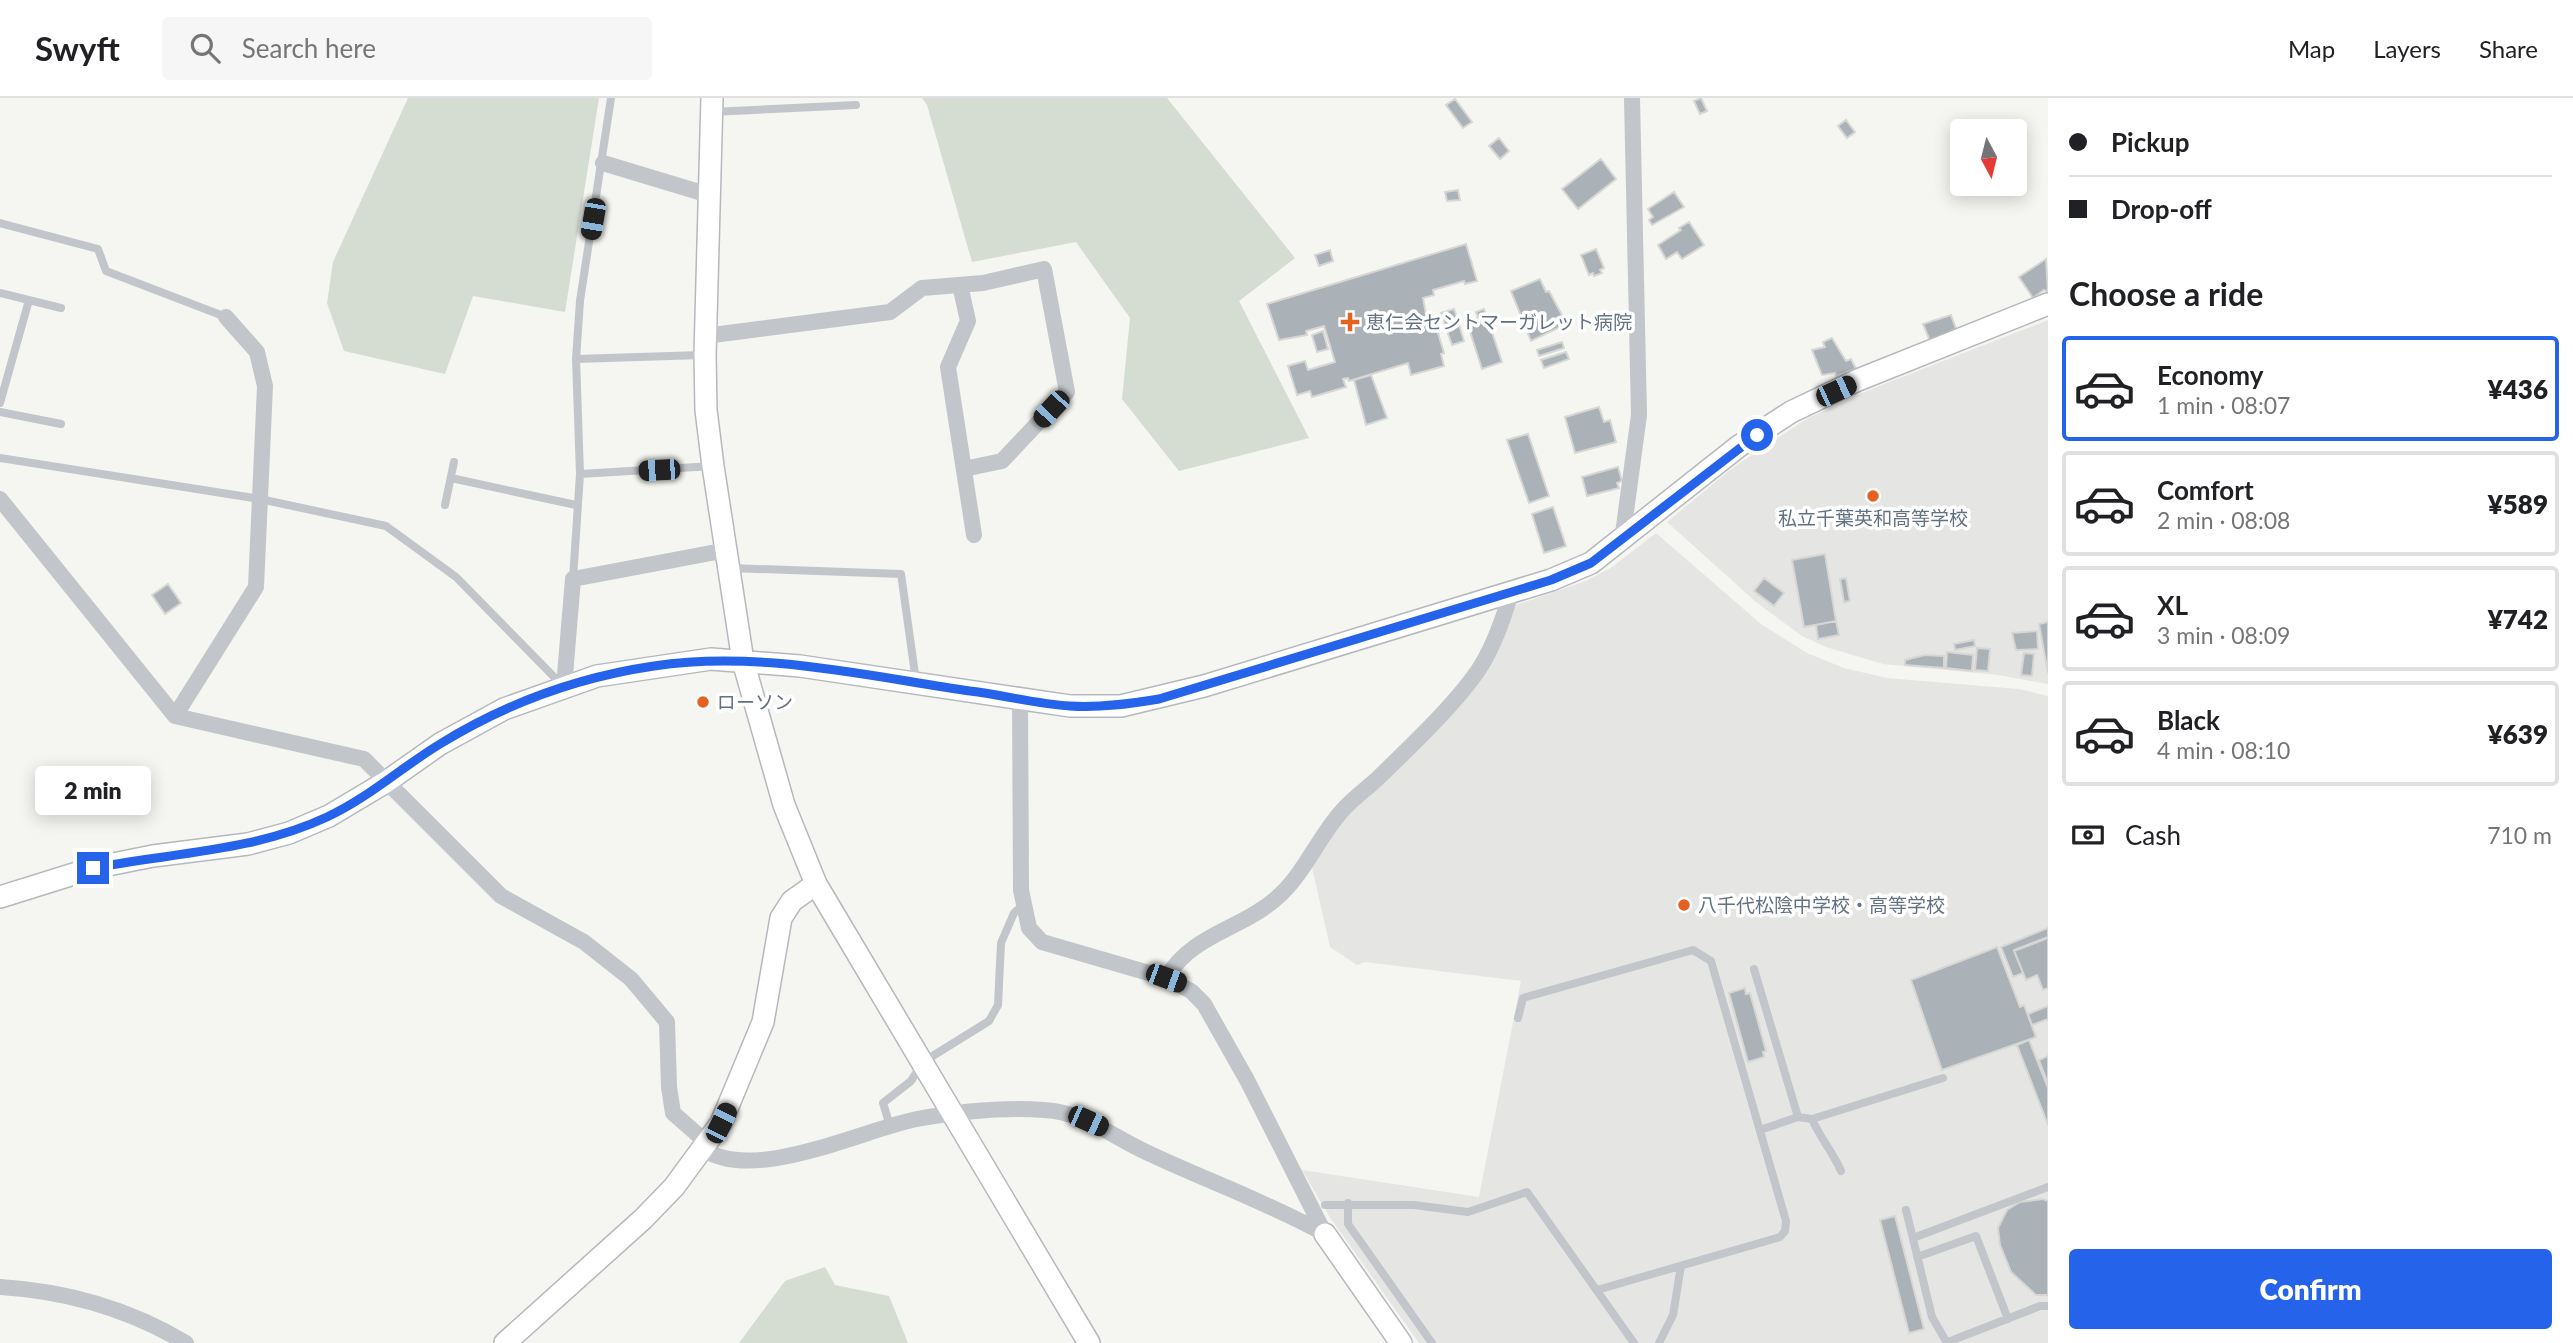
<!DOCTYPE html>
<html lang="en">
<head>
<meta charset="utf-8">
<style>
  :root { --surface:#fff; --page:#f6f6f6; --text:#202124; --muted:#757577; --line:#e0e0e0; --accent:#2563eb }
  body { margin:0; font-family:Lato,"Noto Sans JP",sans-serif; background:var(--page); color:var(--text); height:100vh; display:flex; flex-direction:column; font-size:26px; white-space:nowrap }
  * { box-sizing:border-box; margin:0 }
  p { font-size:23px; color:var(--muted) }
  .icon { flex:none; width:38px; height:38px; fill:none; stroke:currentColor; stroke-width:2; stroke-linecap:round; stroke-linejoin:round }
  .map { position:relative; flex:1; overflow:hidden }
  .panel { display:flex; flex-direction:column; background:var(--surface); width:525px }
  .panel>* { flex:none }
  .top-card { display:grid; align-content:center; height:154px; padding:0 21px; background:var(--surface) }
  .needle { width:46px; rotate:173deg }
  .fabs { position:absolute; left:1950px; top:21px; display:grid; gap:14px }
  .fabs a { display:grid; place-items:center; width:77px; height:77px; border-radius:7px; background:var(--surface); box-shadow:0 4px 18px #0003; font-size:35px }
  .end { position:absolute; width:32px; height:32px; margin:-16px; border:9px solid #2563eb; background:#fff; box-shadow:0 0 0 4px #fff }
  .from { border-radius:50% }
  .bubble { position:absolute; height:49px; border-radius:7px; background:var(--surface); box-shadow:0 4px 18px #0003; font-size:23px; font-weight:800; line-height:49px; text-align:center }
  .car { position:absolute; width:21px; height:42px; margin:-21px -10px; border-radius:9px; box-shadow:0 0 5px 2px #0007; background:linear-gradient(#222 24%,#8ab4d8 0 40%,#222 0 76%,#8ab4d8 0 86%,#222 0) }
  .top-card b { display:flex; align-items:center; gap:24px; height:66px; font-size:26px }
  .top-card b+b { border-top:2px solid var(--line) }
  .top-card i { width:18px; height:18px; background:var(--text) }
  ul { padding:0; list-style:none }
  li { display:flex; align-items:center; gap:21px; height:105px; margin:0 14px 10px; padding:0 7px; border:4px solid var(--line); border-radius:7px }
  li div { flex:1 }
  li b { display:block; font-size:26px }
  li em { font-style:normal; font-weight:800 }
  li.selected { border-color:var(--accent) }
  li>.icon { width:63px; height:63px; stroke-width:1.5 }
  h2 { padding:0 21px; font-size:32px; line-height:84px }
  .pay { display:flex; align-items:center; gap:18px; height:77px; padding:0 21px; font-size:26px }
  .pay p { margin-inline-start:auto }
  .button { display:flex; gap:14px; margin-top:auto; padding:14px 21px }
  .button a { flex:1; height:80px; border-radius:7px; background:var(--accent); color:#fff; font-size:28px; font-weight:800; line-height:80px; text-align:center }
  header { display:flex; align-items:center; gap:42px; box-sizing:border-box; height:98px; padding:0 35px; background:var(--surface); border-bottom:2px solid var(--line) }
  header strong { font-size:33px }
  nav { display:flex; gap:38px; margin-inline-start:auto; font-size:24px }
  .search { width:490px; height:63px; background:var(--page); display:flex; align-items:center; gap:18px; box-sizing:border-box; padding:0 24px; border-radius:7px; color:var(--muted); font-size:26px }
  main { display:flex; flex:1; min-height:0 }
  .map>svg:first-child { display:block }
</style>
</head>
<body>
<header>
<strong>Swyft</strong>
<div class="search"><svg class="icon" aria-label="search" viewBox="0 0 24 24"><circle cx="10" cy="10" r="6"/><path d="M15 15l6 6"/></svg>Search here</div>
<nav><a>Map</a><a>Layers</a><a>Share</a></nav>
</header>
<main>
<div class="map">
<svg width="2048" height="1245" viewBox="0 0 2048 1245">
  <rect width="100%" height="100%" fill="#f5f5f1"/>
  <path fill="#e5e6e4" d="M 2048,222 L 2048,586 L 1998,577 L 1883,566 L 1826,549 L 1802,538 L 1756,504 L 1667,424 L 1731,371 L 1808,320 L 1864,294 Z
    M 1656,435 L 1761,526 L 1807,555 L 1844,570 L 1887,580 L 2019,591 L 2048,598 L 2048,1245 L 1419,1245 L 1329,1118 L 1302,1072 L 1479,1099 L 1521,883 L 1365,864 L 1357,867 L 1330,849 L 1311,765 L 1344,719 L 1472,590 L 1513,508 L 1586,483 L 1612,469 Z"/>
  <path fill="#d5dcd2" d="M 408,0 L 599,0 L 565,214 L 473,198 L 445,276 L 344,253 L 327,205 L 333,164 Z
    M 922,0 L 1167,0 L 1295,160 L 1239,203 L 1309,340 L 1179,373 L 1122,301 L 1130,220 L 1076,144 L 972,164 L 927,7 Z
    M 825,1169 L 835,1187 L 889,1198 L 908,1245 L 739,1245 L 785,1183 Z"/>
  <path fill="#aab1b7" stroke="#d6d6d4" stroke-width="2" d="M 1701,0 L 1707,13 L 1700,16 L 1694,3 Z
    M 1455,1 L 1472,24 L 1463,30 L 1446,7 Z
    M 1846,22 L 1855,34 L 1847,40 L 1838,28 Z
    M 1499,40 L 1509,53 L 1500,61 L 1489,48 Z
    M 1601,61 L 1616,81 L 1578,111 L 1562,91 Z
    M 1458,92 L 1460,102 L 1447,103 L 1445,94 Z
    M 1674,94 L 1684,109 L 1652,127 L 1649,122 L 1653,119 L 1648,111 Z
    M 1689,124 L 1704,147 L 1682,161 L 1677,154 L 1666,161 L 1658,147 L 1681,132 L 1679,130 Z
    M 1466,146 L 1477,183 L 1465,186 L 1464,183 L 1433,192 L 1434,197 L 1423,200 L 1426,217 L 1432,215 L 1444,255 L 1441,256 L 1444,268 L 1411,277 L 1408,265 L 1349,283 L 1348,280 L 1343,281 L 1346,289 L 1312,299 L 1310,293 L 1297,297 L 1288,268 L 1305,263 L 1308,272 L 1335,264 L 1324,228 L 1306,233 L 1307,237 L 1279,242 L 1267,206 Z
    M 1596,151 L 1604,170 L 1600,172 L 1602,175 L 1594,178 L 1593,175 L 1589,177 L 1581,157 Z
    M 1330,152 L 1333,163 L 1319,168 L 1315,157 Z
    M 2046,161 L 2048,194 L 2044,192 L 2033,200 L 2019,179 Z
    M 1540,181 L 1546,194 L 1549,193 L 1564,221 L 1558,223 L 1560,229 L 1531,243 L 1511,193 Z
    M 1454,211 L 1464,243 L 1452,247 L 1441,215 Z
    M 1484,211 L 1502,264 L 1482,271 L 1467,224 L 1478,220 L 1476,214 Z
    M 1951,217 L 1956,231 L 1930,243 L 1923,226 Z
    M 1323,233 L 1328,251 L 1317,254 L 1312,237 Z
    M 1832,240 L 1846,263 L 1851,261 L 1856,271 L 1836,278 L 1835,275 L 1822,277 L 1812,252 L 1825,249 L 1823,244 Z
    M 1562,244 L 1564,250 L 1539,258 L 1537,252 Z
    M 1566,254 L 1569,261 L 1544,270 L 1541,262 Z
    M 1371,277 L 1387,320 L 1366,327 L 1354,282 Z
    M 1599,309 L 1604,324 L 1610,322 L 1616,344 L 1575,355 L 1565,319 Z
    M 1528,336 L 1549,398 L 1529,405 L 1507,342 Z
    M 1618,369 L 1622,383 L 1617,385 L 1619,390 L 1587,398 L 1582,379 Z
    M 1553,409 L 1566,448 L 1544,455 L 1532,416 Z
    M 1825,456 L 1836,523 L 1804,529 L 1792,462 Z
    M 1764,480 L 1784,495 L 1774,508 L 1754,493 Z
    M 1846,480 L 1850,503 L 1844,504 L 1840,481 Z
    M 168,486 L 181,505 L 165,516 L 152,497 Z
    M 1836,523 L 1839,537 L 1818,541 L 1816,527 Z
    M 2048,524 L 2048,575 L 2039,526 Z
    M 2037,533 L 2038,551 L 2016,552 L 2012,535 Z
    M 1974,542 L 1975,548 L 1955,552 L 1954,546 Z
    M 1977,550 L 1990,551 L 1988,573 L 1975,572 Z
    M 1947,554 L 1973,557 L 1972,573 L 1946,570 Z
    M 2024,555 L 2034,556 L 2032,578 L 2021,577 Z
    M 1925,557 L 1944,558 L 1944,570 L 1905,567 L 1905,562 Z
    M 2048,830 L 2048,839 L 2014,852 L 2023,875 L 2013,879 L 2001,849 Z
    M 2048,840 L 2048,890 L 2043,892 L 2037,877 L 2026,882 L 2014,853 Z
    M 1997,849 L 2020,909 L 2024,907 L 2036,939 L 1942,972 L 1911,882 Z
    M 1745,890 L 1746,896 L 1750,895 L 1766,953 L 1763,954 L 1764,959 L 1748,964 L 1729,895 Z
    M 2048,908 L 2048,921 L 2032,927 L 2028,916 Z
    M 2029,942 L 2048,990 L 2048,1027 L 2017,947 Z
    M 2048,958 L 2048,986 L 2039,962 Z
    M 2043,1101 L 2048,1103 L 2048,1197 L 2036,1197 L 2011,1174 L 2000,1147 L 1998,1130 L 2007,1112 L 2020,1104 Z
    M 1895,1118 L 1924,1231 L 1909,1235 L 1880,1122 Z"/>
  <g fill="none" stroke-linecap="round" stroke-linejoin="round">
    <defs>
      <path id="secondary" d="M 712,0 L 705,257 L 706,312 L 713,368 L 743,563 L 784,707 L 816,786 L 1089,1245
        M 0,799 L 93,770 L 153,758 L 248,746 L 289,735 L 329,718 L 386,684 L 440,646 L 504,611 L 597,578 L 711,561 L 800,568 L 1070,608 L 1121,608 L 1204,588 L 1551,482 L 1591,465 L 1739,348 L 1791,314 L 1858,282 L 2048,206
        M 1325,1136 L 1401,1245
        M 505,1245 L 643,1121 L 674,1089 L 721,1025 L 763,924 L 781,820 L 792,803 L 816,786"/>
    </defs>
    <use href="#secondary" stroke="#b4b9be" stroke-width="24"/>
    <path stroke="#c2c5c9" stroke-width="8" d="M 712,14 L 856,7
      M 0,125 L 98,151 L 106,173 L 226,219
      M 0,195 L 61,210
      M 576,261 L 702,257
      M 0,305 L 29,202
      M 0,314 L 61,326
      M 0,360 L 260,401 L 386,428 L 456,479 L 562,587
      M 580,376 L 713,368
      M 451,380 L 576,407
      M 445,407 L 454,364
      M 731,470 L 901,476 L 916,583
      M 573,481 L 580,376 L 576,261 L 580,203 L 611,0
      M 1754,871 L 1798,1019
      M 1518,920 L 1523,900 L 1693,852 L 1711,863 L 1786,1123 L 1785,1133 L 1780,1139 L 1597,1192
      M 1812,1021 C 1820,1040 1833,1054 1841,1073
      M 890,1028 L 883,1005 L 911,983 L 923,964 L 989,923 L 998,907 L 1001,845 L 1014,815 L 1023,807
      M 1760,1032 L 1798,1019 L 1812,1021 L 1943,980
      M 1348,1105 L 1348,1126 L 1432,1245
      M 1325,1107 L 1414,1107 L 1468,1114 L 1527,1094 L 1634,1245
      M 1906,1112 L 1932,1219 L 1947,1245
      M 1913,1140 L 2048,1089
      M 1917,1159 L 1976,1138 L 2008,1221
      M 1948,1244 L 2040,1208 L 2048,1208
      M 1659,1245 L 1673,1217 L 1681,1168"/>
    <path stroke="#c2c5c9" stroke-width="16" d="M 603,65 L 709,97
      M 960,187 L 968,223 L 948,269 L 974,437
      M 705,238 L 890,214 L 922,190 L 983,185 L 1044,171 L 1067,294 L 1002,363 L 964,371
      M 0,401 L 175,618 L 364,661 L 501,798 L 584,844 L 631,881 L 667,924 L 669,989 L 673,1015 L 706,1044
      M 1622,443 L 1639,317 L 1632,0
      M 564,589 L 573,481 L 727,452
      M 1020,602 L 1021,792 L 1029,830 L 1042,844 L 1166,880 L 1191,893 L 1204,906 L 1247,982 L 1325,1136
      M 175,618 L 256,489 L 265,288 L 257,254 L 226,219
      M 1166,880 C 1195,833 1244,832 1281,796 C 1305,773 1319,739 1341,714 C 1351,702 1365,692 1376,682 C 1408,651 1458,604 1481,568 C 1495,545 1504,519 1511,494
      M 702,1050 C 752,1087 861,1032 917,1021 C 956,1014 1005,1009 1044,1012 C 1084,1014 1111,1038 1146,1054 C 1205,1082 1267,1104 1325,1136
      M 0,1189 C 66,1193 129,1211 186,1245"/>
    <use href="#secondary" stroke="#fff" stroke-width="21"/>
  </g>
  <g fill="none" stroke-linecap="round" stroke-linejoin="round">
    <path stroke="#2563eb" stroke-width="9" d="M 93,770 C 172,755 255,753 327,719 C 368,700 402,669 440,646 C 505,606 579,579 654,568 C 759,552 866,578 970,593 C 1004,597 1036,606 1070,608 C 1100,610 1129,606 1159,601 L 1551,482 L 1591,465 L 1757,337"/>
  </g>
  <g fill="#e46122" stroke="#fff" stroke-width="2.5">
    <path d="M1346.5 213.5h7v7h7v7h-7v7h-7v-7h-7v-7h7z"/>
    <circle cx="1873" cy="398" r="7"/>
    <circle cx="703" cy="604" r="7"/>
    <circle cx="1684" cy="807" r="7"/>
  </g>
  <g text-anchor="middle" stroke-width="7" stroke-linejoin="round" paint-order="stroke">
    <g font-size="19" fill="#637282" stroke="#fff" text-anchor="start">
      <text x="1366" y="231">恵仁会セントマーガレット病院</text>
      <text x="1873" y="427" text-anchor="middle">私立千葉英和高等学校</text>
      <text x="717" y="611">ローソン</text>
      <text x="1698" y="814">八千代松陰中学校・高等学校</text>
    </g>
  </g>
</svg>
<div class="fabs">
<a><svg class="needle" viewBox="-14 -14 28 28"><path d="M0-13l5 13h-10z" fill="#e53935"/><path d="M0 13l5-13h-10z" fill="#757577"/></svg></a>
</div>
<i class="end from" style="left:1757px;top:337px"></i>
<i class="end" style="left:93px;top:770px"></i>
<div class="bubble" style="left:35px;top:668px;width:116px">2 min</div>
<i class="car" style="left:593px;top:121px;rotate:190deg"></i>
<i class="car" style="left:1836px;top:293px;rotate:65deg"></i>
<i class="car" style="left:1051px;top:311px;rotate:223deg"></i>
<i class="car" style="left:659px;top:372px;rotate:267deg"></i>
<i class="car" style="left:1166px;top:880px;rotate:110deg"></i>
<i class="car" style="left:1088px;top:1023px;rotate:114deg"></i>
<i class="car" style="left:721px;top:1025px;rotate:26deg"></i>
</div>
<section class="panel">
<div class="top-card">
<b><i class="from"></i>Pickup</b>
<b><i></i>Drop-off</b>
</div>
<h2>Choose a ride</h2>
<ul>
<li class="selected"><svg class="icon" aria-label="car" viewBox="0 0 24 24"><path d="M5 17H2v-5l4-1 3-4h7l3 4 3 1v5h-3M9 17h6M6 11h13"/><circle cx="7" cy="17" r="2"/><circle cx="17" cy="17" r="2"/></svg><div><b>Economy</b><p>1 min · 08:07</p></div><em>¥436</em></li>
<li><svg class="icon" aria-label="car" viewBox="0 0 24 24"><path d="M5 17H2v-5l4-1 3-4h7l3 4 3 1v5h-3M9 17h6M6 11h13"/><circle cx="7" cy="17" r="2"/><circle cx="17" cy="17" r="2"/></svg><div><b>Comfort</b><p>2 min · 08:08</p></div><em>¥589</em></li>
<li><svg class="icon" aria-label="car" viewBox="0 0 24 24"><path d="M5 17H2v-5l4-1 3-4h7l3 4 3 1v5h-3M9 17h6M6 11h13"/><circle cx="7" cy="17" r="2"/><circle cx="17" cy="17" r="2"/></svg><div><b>XL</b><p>3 min · 08:09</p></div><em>¥742</em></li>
<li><svg class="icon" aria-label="car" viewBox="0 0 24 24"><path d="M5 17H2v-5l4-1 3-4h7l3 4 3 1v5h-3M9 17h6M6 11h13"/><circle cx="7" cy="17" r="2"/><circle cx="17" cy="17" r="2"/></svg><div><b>Black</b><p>4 min · 08:10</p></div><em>¥639</em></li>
</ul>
<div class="pay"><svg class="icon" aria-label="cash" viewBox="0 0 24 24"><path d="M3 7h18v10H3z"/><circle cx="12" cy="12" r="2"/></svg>Cash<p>710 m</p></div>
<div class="button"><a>Confirm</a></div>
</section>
</main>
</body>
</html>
